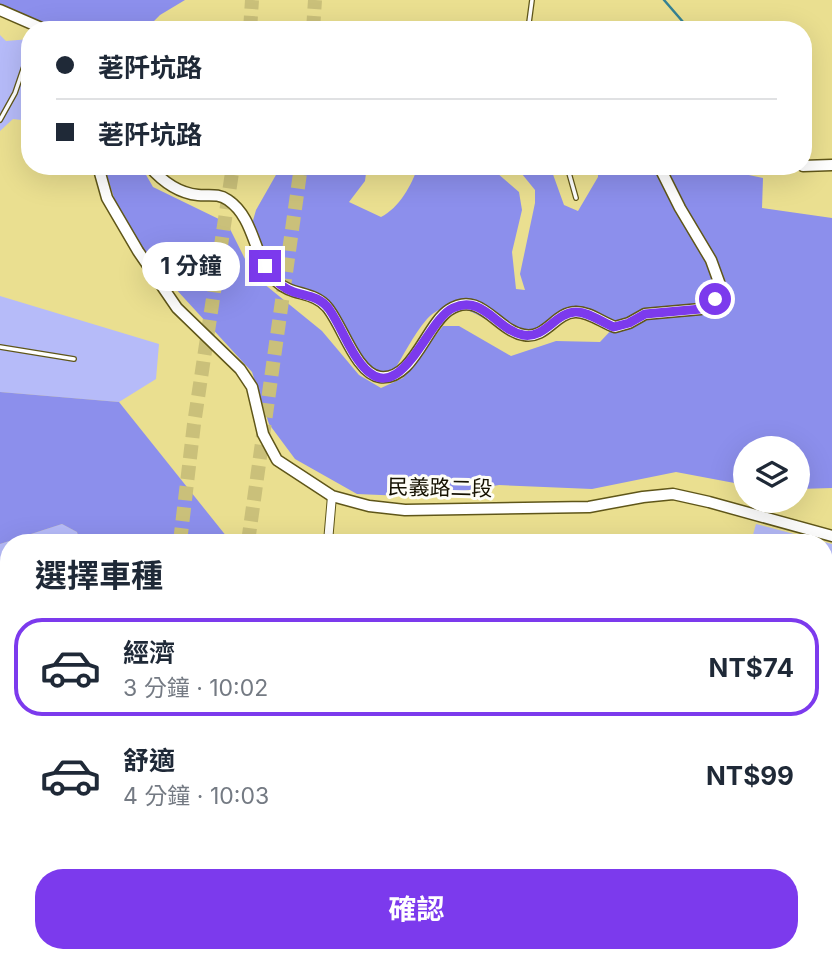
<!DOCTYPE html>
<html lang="zh-TW">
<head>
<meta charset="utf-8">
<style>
  :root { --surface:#fff; --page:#f2f2f3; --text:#1f2937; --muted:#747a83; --line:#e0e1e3; --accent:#7c3aed }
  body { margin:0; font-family:Inter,"Noto Sans TC",sans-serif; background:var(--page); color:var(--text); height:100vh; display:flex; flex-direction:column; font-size:26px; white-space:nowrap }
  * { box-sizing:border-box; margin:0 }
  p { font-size:23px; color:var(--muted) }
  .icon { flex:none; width:38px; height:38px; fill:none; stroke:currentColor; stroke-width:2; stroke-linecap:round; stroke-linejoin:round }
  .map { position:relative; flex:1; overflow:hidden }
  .panel { position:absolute; left:0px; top:534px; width:833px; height:429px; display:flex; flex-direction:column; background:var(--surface); border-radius:28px 28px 0 0; box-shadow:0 7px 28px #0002 }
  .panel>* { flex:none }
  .hud { position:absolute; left:21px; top:21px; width:791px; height:154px; border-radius:28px; box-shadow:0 7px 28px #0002; display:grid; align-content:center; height:154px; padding:0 35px; background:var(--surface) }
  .buttons { position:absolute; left:733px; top:436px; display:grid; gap:14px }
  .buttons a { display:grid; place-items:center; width:77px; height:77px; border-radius:50%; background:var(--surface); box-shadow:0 7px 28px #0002; font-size:35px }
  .end { position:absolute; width:32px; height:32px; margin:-16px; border:9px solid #7c3aed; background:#fff; box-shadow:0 0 0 4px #fff }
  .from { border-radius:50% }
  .bubble { position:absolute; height:49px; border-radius:24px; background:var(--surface); box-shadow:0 7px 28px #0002; font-size:23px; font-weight:700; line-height:49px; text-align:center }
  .hud b { display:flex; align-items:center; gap:24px; height:66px; font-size:26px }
  .hud b+b { border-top:2px solid var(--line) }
  .hud i { width:18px; height:18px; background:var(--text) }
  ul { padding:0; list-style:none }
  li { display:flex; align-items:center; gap:21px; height:98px; margin:0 14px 10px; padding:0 21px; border:4px solid transparent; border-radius:28px }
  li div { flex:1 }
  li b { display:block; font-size:26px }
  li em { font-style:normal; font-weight:700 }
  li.selected { border-color:var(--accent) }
  li>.icon { width:63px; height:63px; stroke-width:1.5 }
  h2 { padding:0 35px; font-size:32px; line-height:84px }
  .primary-button { display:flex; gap:14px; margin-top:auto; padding:14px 35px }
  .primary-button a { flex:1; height:80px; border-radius:28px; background:var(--accent); color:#fff; font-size:28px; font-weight:700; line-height:80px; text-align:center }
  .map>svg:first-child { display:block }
</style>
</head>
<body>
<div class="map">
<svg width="832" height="961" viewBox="0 0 832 961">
  <rect width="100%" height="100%" fill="#eadf90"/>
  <path fill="#b6bbf9" d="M 0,35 L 6,41 L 30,39 L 30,121 L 13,119 L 0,131 Z
    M 0,296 L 159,344 L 156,379 L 119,402 L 0,392 Z
    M 62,524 L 77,532 L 80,542 L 9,542 L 9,819 L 0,816 L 0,544 Z
    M 756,524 L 832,544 L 832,630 L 824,623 L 824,542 L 751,542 Z
    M 824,780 L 832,791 L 832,841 L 824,841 Z
    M 488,954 L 729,954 L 724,961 L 483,961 Z"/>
  <path fill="#8c8fec" d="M 0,0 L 185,0 L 160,15 L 145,30 L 35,30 L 0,9 Z
    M 104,166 L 141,166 L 153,187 L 227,223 L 253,275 L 322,331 L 359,375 L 381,388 L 403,378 L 443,326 L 459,326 L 511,356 L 556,341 L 600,342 L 615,326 L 566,312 C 552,322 535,338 517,334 C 489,328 456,287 427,319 C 413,335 403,357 391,375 L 375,373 L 318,301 L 283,288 L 248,238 L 256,210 L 281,166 L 367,166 L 365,181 L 349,202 L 381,217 C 399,208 412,185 418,166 L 489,166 L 519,192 L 522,210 L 512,252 L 516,289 L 525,290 L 520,274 L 535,203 L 535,190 L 522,174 L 525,167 L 550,166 L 564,205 L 578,211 L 598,177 L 598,166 L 706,166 L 763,178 L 762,208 L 832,218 L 832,488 L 798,489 L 798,448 L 746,448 L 745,485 L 676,472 L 592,489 L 499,485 L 428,497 L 357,494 L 295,459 L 269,424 L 252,372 L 140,250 L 121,220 Z
    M 0,392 L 119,402 L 231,542 L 80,542 L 77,532 L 62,524 L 0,544 Z
    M 0,817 L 9,819 L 9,855 L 0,855 Z
    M 824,841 L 832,841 L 832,961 L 724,961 L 729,954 L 824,954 Z
    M 9,934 L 9,954 L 418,954 L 409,961 L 0,961 L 0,938 Z"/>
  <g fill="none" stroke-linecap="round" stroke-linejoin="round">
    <path stroke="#358293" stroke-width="2.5" d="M 664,0 L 690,30
      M 0,915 L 9,915"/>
    <path stroke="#cac07a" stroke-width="14" stroke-dasharray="14 7" stroke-linecap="butt" d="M 250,30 L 252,0
      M 313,30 L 315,0
      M 180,542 L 194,424 L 233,166
      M 248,542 L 301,166
      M 153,961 L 153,954
      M 222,961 L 222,954"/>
    <defs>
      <path id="lane" d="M 528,30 L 532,0
        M 0,120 L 15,93 L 30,49
        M 567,166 L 576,198
        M 0,347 L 74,359"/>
      <path id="street" d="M 328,542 L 332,496
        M 0,669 L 9,664
        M 735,961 L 739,954"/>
      <path id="secondary" d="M 0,10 L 46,30
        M 98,166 L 107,198 L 138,251 L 177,308 L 240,369 L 252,387 L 263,434 L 277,460 L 332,496 L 369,506 L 405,510 L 589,507 L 643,497 L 673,494 L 709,502 L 832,536
        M 149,166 C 162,181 177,193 198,195 C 209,196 218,193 228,200 C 256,219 253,259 276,281 C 291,296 314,291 327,307 C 342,324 356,374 380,377 C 413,381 426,325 449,310 C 480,289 497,331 524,335 C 546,339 555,313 575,312 C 588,311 603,323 615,327 L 629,323 L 645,314 L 701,309 L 715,299 L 719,282 L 711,260 L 680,208 L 659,166
        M 803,166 L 832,165
        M 824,769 L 832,771
        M 429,961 L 438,961
        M 490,961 L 492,954"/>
    </defs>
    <use href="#lane" stroke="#5f5619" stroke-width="6"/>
    <use href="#street" stroke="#5f5619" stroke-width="10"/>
    <use href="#secondary" stroke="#5f5619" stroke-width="13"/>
    <use href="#lane" stroke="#fff" stroke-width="3.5"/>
    <use href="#street" stroke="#fff" stroke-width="8"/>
    <use href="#secondary" stroke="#fff" stroke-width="10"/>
  </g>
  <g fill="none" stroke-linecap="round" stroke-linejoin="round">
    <path stroke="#7c3aed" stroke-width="9" d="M 265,266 C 271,275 276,283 287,289 C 301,297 317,293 329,309 C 341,326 348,348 361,364 C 400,413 426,320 453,308 C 483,294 497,330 523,335 C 545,339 555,313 575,312 C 588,311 603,323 614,327 L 629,323 L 645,314 L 701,309 L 715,299"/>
  </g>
  <g text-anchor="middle" stroke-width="6" stroke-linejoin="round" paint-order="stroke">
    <g font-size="21" fill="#151100" stroke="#fefdf6">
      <text transform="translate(440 488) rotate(1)" y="7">民義路二段</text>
    </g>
  </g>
</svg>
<div class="buttons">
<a><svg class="icon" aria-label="layers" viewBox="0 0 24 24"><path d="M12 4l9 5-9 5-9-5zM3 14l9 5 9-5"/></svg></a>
</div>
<i class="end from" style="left:715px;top:299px"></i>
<i class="end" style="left:265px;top:266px"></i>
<div class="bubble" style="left:142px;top:242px;width:98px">1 分鐘</div>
<div class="hud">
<b><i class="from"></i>荖阡坑路</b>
<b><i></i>荖阡坑路</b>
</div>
<section class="panel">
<h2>選擇車種</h2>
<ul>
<li class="selected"><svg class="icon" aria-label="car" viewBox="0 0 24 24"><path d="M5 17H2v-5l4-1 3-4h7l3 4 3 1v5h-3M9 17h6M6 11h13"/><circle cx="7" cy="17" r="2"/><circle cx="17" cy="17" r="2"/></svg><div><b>經濟</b><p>3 分鐘 · 10:02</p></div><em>NT$74</em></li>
<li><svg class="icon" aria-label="car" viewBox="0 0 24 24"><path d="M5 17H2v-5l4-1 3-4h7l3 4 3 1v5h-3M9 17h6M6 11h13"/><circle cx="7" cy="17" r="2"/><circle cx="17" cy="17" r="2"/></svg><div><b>舒適</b><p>4 分鐘 · 10:03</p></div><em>NT$99</em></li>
</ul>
<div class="primary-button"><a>確認</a></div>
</section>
</div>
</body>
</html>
